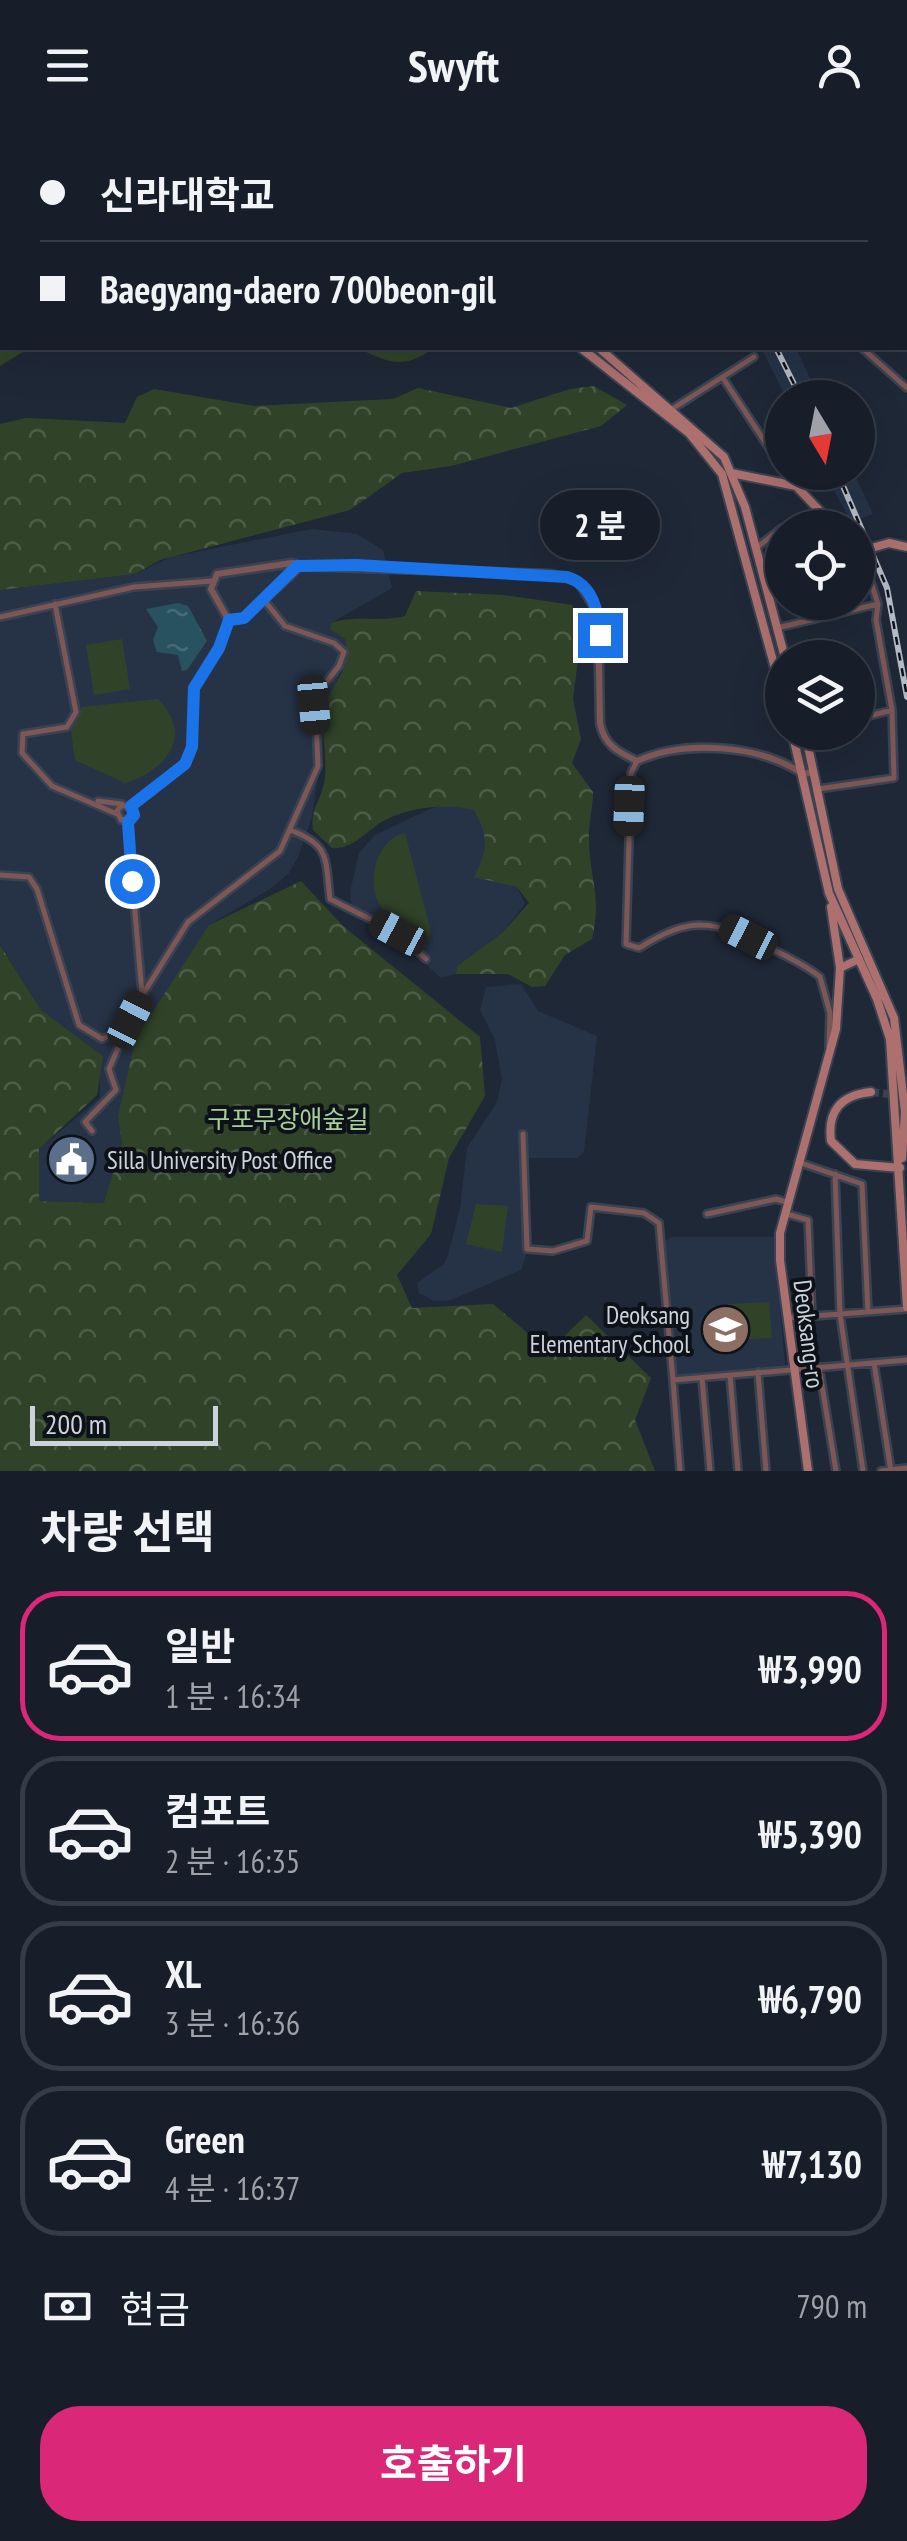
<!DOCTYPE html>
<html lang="ko">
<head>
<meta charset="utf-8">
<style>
  :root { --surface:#171e29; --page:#242b35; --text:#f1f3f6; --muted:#9ea2a8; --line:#363c46; --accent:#db2777 }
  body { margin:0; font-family:"PT Sans Narrow","Noto Sans KR",sans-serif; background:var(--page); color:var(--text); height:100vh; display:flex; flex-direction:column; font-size:38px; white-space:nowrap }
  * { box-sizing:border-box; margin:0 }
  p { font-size:32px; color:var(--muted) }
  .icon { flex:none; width:55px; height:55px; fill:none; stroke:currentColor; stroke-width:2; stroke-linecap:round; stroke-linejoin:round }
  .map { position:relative; height:1341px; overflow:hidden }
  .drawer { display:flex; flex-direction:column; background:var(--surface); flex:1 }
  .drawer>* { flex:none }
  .guide { position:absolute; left:0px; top:0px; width:908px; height:220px; box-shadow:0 10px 40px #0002,0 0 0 2px var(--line); display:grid; align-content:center; height:220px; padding:0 40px; background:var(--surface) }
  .needle { width:65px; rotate:170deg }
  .fabs { position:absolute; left:765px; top:250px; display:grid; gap:20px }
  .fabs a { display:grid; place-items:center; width:110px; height:110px; border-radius:50%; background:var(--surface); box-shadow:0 10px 40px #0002,0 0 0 2px var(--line); font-size:50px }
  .scale { position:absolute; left:30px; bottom:25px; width:188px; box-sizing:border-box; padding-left:10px; border:5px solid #cdd3dd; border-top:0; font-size:28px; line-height:35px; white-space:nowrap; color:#cdd3dd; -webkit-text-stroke:8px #0d1118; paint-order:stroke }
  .end { position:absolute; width:45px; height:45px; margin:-22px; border:12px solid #1a73e8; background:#fff; box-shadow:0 0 0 5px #fff }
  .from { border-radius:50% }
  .bubble { position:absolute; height:70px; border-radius:35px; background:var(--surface); box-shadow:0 10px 40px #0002,0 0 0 2px var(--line); font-size:32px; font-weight:700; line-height:70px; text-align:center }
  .car { position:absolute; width:30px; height:60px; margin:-30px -15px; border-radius:12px; box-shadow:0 0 8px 2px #0007; background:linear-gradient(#222 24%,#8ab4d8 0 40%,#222 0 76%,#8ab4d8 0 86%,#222 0) }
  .guide b { display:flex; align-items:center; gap:35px; height:95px; font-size:38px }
  .guide b+b { border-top:2px solid var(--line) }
  .guide i { width:25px; height:25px; background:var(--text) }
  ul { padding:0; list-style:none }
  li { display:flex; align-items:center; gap:30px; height:150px; margin:0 20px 15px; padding:0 20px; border:5px solid var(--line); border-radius:40px }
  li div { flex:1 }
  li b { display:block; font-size:38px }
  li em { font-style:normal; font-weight:700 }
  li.current { border-color:var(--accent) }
  li>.icon { width:90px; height:90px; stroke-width:1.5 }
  h2 { padding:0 40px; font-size:45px; line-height:120px }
  .pay { display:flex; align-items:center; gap:25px; height:110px; padding:0 40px; font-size:38px }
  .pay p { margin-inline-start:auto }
  .cta { display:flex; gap:20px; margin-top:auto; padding:20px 40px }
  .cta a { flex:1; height:115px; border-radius:40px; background:var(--accent); color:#fff; font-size:40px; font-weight:700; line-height:115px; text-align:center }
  header { display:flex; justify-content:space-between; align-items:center; height:130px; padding:0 40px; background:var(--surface); font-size:45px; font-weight:700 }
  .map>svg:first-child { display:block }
</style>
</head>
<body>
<header><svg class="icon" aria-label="menu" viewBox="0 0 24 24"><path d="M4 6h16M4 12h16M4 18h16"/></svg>Swyft<svg class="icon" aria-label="person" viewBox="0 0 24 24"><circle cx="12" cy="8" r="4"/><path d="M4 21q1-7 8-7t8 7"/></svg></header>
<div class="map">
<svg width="907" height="1341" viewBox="0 0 907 1341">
  <defs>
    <pattern id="forest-crowns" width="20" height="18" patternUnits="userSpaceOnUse" patternTransform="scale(2.5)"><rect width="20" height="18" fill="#304328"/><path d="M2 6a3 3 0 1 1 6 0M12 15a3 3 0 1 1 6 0" fill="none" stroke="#4d5d47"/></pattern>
    <pattern id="water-ripples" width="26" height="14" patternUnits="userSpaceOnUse" patternTransform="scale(2.5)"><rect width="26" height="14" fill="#285260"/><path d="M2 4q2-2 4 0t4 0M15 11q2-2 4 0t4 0" fill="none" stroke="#466a76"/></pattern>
  </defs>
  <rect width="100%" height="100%" fill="#1f2837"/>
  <path fill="#263347" d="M 761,218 L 796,218 L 819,267 L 786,267 Z
    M 825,343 L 854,343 L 873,384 L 851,392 Z
    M 312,399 L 357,404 L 383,420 L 392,458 L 331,493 L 330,499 L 345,509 L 349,522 L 329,569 L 312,687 L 298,727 L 289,743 L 270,759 L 209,795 L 118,986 L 122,1013 L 105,1073 L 39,1071 L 39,1019 L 100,968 L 99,923 L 41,880 L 0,814 L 0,460 L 135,444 L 171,427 Z
    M 452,674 L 474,680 L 486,700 L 484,728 L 493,749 L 517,757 L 525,774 L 501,804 L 457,836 L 456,844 L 441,848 L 397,808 L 352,782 L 350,762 L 359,723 L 375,705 L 432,678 Z
    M 521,854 L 538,881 L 597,906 L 584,1022 L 577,1028 L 529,1028 L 530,1114 L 521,1140 L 451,1170 L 434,1171 L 419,1163 L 417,1153 L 444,1134 L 448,1125 L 460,1078 L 467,1018 L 497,972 L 502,949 L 495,910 L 480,880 L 486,857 Z
    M 671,1107 L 774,1107 L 785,1235 L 675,1246 L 664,1112 Z"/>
  <path fill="url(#forest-crowns)" d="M 0,0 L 440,0 L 440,2 L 2,2 L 2,218 L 73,218 L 29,218 L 0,236 Z
    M 358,218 L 433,218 C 404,240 389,233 358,218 Z
    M 594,256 L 627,275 L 601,296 L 451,336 L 402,343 L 350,380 L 160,430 L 135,444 L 0,460 L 0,294 L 26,288 L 125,293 L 137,267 L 154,259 L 254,276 L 393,269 L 418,258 L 511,278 L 570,259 Z
    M 416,461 L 504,465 L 572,475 L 581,506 L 573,569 L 581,609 L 572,633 L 593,662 C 593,678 588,695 589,711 C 590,750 602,766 592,809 L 565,825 L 545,856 L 532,857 L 508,844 L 456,844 L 457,836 L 501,804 L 529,773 L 517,757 L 474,747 C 488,721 489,706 474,680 C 447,673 413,677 387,689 C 366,699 356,719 332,718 L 313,700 C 310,681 320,671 324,654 C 329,629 319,600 326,575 C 333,550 353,538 345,509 L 330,499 L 331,493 C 357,484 380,493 405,486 Z
    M 301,751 L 343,796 L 480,907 L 485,966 L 449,1028 L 431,1104 L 397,1145 L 412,1178 L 493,1174 L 549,1221 L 586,1185 L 651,1248 L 635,1290 L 655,1341 L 0,1341 L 0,815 L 41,880 L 103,926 L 97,965 L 39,1019 L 39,1071 L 104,1073 L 122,1013 L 118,986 L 136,908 L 209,795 Z"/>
  <path fill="#304328" d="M 122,509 L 130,559 L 94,565 L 86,515 Z
    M 158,569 C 195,606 165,641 125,653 L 75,630 L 71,601 L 82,577 Z
    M 405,703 L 431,802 L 424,817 C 411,804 393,792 382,778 C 364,755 376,709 405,703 Z
    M 476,1074 L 508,1076 L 502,1122 L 466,1114 Z
    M 769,1172 L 772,1208 L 729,1210 L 727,1174 Z"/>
  <path fill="url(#water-ripples)" d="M 178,473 L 188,476 L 207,511 L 187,540 L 182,541 L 178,525 L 157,522 L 153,510 L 158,497 L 146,479 Z"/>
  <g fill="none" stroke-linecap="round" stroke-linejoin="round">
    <path stroke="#394250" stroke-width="8" stroke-dasharray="8 4" stroke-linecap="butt" d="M 871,962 L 907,966"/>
    <defs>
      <path id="minor" d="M 597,0 L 598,2
        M 745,0 L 747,2
        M 764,0 L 765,2
        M 823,0 L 825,2
        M 885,0 L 887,2
        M 777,2 L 785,0
        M 905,16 L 907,15
        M 905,30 L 907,32
        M 905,127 L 907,130
        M 905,191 L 907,189
        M 862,218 L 907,258
        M 723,248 L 782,338
        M 672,279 L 754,227
        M 784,342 L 788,353
        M 756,418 L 782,398
        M 823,472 L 826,486
        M 55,474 L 76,582 L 67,597 L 23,604 L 22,623 L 52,656 L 117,684
        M 0,487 L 134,457 L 212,451
        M 777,498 L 878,474
        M 858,589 L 892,580
        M 637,631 L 631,643 L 626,814 L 639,818 C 690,786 713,790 764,815 C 783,825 803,833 820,847 L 830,883 L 829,917
        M 818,659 L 894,648 L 892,580 L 876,490 L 878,474 L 861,421
        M 98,671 L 122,674
        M 131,676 L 133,688 L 121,690 L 117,681 L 121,676 L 131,676 L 185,634 L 192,617 L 194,558 L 219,518 L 229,491
        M 127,692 L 142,863
        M 290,700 C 331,715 325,729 330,769 L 398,803 L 426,829
        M 0,745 L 29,747 L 37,759 L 79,895 L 102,909 L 120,901 L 188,792 L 280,721 L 318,636 L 315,566 L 339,536 L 344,522 L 334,513 L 285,496 L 264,470
        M 92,1001 L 85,992 L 116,960 L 109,939 L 129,893
        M 523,1004 L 527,1119 L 553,1121 L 587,1111 L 591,1077 L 644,1083 L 659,1093 L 673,1250 L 907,1230
        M 798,1032 L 862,1054 L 868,1182
        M 835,1044 L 840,1184 L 863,1341
        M 707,1084 L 776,1069 L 786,1072
        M 787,1084 L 808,1090 L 812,1186
        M 787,1188 L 907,1179
        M 874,1233 L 891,1341
        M 819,1237 L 836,1341
        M 758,1242 L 766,1341
        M 730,1245 L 738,1341
        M 702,1248 L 710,1341
        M 673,1250 L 680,1341
        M 881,1341 L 907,1338"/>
      <path id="tertiary" d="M 292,433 L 296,434 L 296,440 L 244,488 L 229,491 L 211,459 L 217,444 Z
        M 297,436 L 551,444 L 578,451 L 598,483 L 600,593 C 604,615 618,622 637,631 C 685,609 760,615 803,644 L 814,642"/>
      <path id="secondary" d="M 479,0 L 480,2
        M 493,0 L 494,2
        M 581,218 L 689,303 L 722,344 L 782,564
        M 599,218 L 724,327 L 745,377 L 785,528
        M 731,343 L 796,356 L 836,398
        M 858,417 L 861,421 L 889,413 L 907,417
        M 792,602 L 829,763 L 877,869 L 890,909 L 907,1177
        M 805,602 L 838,759 L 894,888 L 905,982 L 902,1028
        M 831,777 L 840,838
        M 871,962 C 841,965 827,981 831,1011 L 855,1034 L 900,1038
        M 808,1341 L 780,1130 L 780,1103 L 836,899 L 840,838 L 857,830"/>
    </defs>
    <use href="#minor" stroke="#3b4352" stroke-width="10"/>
    <use href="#tertiary" stroke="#3b4352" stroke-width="11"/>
    <use href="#secondary" stroke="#3b4352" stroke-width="12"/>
    <use href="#minor" stroke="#7d5755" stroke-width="5"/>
    <use href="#tertiary" stroke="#7d5755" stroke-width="6"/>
    <use href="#secondary" stroke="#ac706e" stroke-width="8"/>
    <defs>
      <path id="rail" d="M 674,0 L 675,2
        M 776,218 L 801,268
        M 837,342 L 887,458 L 907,567"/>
    </defs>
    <use href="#rail" stroke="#b4bbc5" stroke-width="6"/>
    <use href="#rail" stroke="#0d1118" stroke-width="2.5" stroke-dasharray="8" stroke-linecap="butt"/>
  </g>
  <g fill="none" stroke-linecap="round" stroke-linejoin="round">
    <path stroke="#1a73e8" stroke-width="12" d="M 132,751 L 128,692 L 134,685 L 131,676 L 185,634 L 192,617 L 194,558 L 219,518 L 229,490 L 244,488 L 297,436 L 356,435 L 567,447 C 593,455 598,480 600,505"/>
  </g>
  <defs>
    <symbol id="civic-disc" viewBox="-11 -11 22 22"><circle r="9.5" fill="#5c6f8a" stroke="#0d1118"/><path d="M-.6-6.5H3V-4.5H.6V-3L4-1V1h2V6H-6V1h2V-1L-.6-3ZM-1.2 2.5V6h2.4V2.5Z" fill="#fff"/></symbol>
    <symbol id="school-disc" viewBox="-11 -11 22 22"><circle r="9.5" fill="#8d6e63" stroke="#0d1118"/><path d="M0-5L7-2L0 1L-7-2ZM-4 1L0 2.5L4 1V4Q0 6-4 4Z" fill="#fff"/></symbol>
  </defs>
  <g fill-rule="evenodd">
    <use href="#civic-disc" x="44" y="1002" width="55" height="55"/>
    <use href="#school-disc" x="698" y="1172" width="55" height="55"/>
  </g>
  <g text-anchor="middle" stroke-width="8" stroke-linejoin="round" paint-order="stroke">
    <g font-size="25" fill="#aacf9a" stroke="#0d1118">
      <text x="288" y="998">구포무장애숲길</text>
    </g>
    <g font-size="25" fill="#cdd3dd" stroke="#0d1118" text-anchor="start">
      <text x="107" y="1039">Silla University Post Office</text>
      <text x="690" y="1194" text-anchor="end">Deoksang<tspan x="690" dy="29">Elementary School</tspan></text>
    </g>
    <g font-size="25" fill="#cdd3dd" stroke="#0d1118">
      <text transform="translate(809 1204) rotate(83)" y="9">Deoksang-ro</text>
    </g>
  </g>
</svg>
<div class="fabs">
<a><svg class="needle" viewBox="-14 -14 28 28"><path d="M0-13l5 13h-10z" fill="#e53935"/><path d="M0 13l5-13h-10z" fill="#9ea2a8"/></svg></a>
<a><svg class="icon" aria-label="locate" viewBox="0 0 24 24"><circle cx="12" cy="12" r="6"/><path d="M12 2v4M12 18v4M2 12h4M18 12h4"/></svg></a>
<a><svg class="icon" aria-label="layers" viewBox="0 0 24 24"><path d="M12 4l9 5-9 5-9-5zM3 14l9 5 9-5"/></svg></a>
</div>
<div class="scale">200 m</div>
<i class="end from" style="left:132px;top:751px"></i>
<i class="end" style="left:600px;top:505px"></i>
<div class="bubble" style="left:540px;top:360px;width:120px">2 분</div>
<i class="car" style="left:314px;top:575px;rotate:175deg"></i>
<i class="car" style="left:629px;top:676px;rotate:182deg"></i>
<i class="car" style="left:398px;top:803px;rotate:298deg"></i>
<i class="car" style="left:748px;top:807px;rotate:297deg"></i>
<i class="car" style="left:130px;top:890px;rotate:27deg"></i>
<div class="guide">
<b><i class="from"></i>신라대학교</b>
<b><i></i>Baegyang-daero 700beon-gil</b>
</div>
</div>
<section class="drawer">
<h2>차량 선택</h2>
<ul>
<li class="current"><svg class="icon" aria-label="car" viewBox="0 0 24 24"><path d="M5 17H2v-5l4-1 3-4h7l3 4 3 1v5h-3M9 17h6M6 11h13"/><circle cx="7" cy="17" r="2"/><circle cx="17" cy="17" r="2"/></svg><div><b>일반</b><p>1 분 · 16:34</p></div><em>₩3,990</em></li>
<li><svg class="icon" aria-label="car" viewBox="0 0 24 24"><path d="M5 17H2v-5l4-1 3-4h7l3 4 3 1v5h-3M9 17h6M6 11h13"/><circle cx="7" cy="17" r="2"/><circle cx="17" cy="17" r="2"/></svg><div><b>컴포트</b><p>2 분 · 16:35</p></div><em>₩5,390</em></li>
<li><svg class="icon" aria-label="car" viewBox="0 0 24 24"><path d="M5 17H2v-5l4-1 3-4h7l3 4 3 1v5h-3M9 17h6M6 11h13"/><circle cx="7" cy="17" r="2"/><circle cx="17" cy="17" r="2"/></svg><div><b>XL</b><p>3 분 · 16:36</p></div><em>₩6,790</em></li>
<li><svg class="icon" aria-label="car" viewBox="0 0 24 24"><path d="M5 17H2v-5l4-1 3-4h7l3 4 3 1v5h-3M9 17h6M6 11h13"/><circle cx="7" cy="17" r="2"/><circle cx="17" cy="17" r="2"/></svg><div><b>Green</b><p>4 분 · 16:37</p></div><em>₩7,130</em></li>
</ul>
<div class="pay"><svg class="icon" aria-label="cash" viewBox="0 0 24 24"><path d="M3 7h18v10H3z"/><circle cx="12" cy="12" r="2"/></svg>현금<p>790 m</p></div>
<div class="cta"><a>호출하기</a></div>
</section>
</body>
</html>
